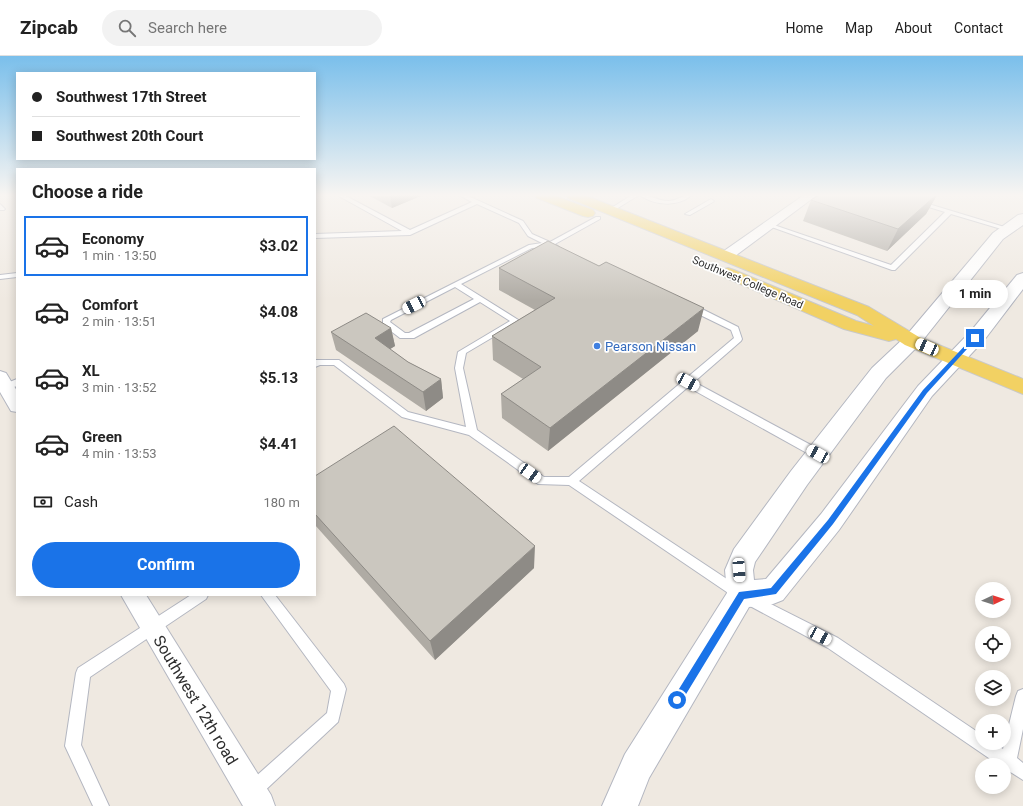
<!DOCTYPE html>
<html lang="en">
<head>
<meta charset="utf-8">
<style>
  :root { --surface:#fff; --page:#f2f2f2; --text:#222; --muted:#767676; --line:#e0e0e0; --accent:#1a73e8 }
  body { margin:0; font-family:Roboto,sans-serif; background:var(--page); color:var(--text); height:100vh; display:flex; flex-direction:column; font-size:15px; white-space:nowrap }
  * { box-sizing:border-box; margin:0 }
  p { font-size:13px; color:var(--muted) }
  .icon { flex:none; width:22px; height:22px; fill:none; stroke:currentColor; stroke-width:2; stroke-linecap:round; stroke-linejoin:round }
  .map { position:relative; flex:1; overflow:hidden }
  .panel { position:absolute; left:16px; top:112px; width:300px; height:428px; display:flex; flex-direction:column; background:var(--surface); border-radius:0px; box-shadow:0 2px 10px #0003 }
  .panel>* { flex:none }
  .hud { position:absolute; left:16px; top:16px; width:300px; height:88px; border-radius:0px; box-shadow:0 2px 10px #0003; display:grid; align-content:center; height:88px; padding:0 16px; background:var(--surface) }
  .needle { width:26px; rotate:86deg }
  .tools { position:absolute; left:975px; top:526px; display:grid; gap:8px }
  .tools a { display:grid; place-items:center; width:36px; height:36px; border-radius:50%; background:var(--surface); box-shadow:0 2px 10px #0003; font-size:20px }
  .end { position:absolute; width:18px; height:18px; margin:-9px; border:5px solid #1a73e8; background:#fff; box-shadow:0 0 0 2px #fff }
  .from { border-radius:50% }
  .bubble { position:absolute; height:28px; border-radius:14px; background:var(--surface); box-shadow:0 2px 10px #0003; font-size:13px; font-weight:700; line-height:28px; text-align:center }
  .car { position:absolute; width:12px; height:24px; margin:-12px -6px; border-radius:5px; box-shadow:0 0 3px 1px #0007; background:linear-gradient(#fff 24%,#345 0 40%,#fff 0 76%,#345 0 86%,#fff 0) }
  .hud b { display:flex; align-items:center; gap:14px; height:38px; font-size:15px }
  .hud b+b { border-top:1px solid var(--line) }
  .hud i { width:10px; height:10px; background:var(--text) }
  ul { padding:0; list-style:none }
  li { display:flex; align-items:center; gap:12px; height:60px; margin:0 8px 6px; padding:0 8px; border:2px solid transparent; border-radius:0px }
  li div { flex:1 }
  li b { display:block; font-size:15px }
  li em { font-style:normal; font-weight:700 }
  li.current { border-color:var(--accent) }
  li>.icon { width:36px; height:36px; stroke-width:1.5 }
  h2 { padding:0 16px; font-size:18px; line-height:48px }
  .pay { display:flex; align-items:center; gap:10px; height:44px; padding:0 16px; font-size:15px }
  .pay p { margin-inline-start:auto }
  .primary-button { display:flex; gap:8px; margin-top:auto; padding:8px 16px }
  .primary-button a { flex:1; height:46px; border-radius:24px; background:var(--accent); color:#fff; font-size:16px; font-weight:700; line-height:46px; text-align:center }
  header { display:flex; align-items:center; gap:24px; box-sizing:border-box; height:56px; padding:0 20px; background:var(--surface); border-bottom:1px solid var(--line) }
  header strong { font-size:19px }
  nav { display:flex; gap:22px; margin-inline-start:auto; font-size:14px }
  .search { width:280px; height:36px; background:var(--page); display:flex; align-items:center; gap:10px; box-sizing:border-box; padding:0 14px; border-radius:22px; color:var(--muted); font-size:15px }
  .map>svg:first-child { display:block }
</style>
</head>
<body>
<header>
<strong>Zipcab</strong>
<div class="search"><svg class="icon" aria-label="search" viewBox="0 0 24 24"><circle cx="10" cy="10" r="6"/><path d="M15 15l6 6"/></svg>Search here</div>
<nav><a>Home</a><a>Map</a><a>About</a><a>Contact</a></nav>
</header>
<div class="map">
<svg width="1023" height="750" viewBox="0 0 1023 750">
  <rect width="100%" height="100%" fill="#efe9e1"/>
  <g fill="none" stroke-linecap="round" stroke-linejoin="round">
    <defs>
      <path id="service" d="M 337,139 L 344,139 L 410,174 L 472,146 L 459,139 L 466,139 L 523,165 L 532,178 L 550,186 L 596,161 L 600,161 L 600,163 L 555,188 L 559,191 L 559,193 L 549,191 L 532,192 L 461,228 L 520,265 L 466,297 L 463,312 L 477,374 L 544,421 L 569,421 L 734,282 L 731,274 L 688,253 L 688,249 L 694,249 L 738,271 L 742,283 L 741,285 L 694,326 L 822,395 L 823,398 L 822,401 L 814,401 L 688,331 L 579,425 L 745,535 L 838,582 L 982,679 L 982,687 L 994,687 L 1003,693 L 1016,640 L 1018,635 L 1023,633 L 1023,673 L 1017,702 L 1023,707 L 1023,724 L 1004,712 L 1004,709 L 999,709 L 828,592 L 737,543 L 569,429 L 538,428 L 469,379 L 402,361 L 334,309 L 320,309 L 315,311 L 316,304 L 339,304 L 408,356 L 466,371 L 455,312 L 458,296 L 510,265 L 480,246 L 414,282 L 400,282 L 383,269 L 383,263 L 529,189 L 542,187 L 528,180 L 519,167 L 477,148 L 410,179 L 315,182 L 315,178 L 402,175 ZM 455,231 L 474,243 L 409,277 L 405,277 L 390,266 L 391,264 Z
        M 632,139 L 639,139 L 613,155 L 608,154 Z
        M 640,139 C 650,138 658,145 668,145 C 677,145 683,138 692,139 C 678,151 655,150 640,139 Z
        M 890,139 L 899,139 L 1011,173 L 1008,175 L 951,158 L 895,214 L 892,214 L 766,169 L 771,168 L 891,209 L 945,156 Z
        M 711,143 L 714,145 L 713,146 L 690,159 L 685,158 Z
        M 0,148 L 5,153 L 4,154 L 0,154 Z
        M 17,217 L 17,221 L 0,223 L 0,219 Z
        M 17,323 L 17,330 L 5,334 L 0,331 L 2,329 Z
        M 191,539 L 208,539 L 206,543 L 90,621 L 81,689 L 109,750 L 93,750 L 65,690 L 76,617 L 78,612 Z
        M 261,539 L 275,539 L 344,628 L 346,633 L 338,666 L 258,741 L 252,743 L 246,741 L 244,735 L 246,729 L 327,657 L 331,635 Z"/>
      <path id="minor" d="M 804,139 L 817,139 L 731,203 L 721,203 L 719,200 L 721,197 Z
        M 0,315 L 6,317 L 17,335 L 17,356 L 11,355 L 0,336 Z
        M 121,539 L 146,539 L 271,739 L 275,750 L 243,750 Z"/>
      <path id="secondary" d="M 1023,158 L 1023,169 L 1003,183 L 919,289 L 886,322 L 807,429 L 755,506 L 753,514 L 754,524 L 766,523 L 821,458 L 918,330 L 971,275 L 1017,219 L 1023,217 L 1023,233 L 985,283 L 932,340 L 839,474 L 783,544 L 773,548 L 749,551 L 649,722 L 638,750 L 602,750 L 625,698 L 727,537 L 725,514 L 734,493 L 791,415 L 872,312 L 905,281 L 993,177 L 1018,159 Z"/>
      <path id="primary" d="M 535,139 L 553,139 L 593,154 L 595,157 L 593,160 L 588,161 L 583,160 L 537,142 Z
        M 566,139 L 584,139 L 869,251 L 919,281 L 1023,323 L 1023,338 L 905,289 L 896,283 L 889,285 L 844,273 L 722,220 L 720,217 L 722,214 L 728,212 L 734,214 L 856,265 L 874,270 L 857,259 L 568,142 Z"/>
    </defs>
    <use href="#service" stroke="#b4b7c1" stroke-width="2"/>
    <use href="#minor" stroke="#b4b7c1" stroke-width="2"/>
    <use href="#secondary" stroke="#b4b7c1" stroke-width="2"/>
    <use href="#primary" stroke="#c9c9c9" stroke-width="2"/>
    <use href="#service" fill="#fff" fill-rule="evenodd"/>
    <use href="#minor" fill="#fff" fill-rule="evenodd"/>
    <use href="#secondary" fill="#fff" fill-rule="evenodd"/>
    <use href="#primary" fill="#f2d163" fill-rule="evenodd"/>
  </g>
  <path fill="#afaba4" d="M 368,139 L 423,139 L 392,152 Z
    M 819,139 L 937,139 L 926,158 L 887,195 L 803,165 L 811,144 Z
    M 499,212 L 698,275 L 548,395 L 502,362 L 501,338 L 523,323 L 493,304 L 492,280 L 535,254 L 499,234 Z
    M 391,272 L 395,290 L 390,293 L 408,306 L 441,323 L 443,342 L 426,355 L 336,294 L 331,276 Z
    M 315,420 L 534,512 L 435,604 L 315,469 Z"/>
  <path fill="#8e8b86" d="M 390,139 L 423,139 L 392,152 Z
    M 936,139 L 937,139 L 926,158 L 887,195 L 898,173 Z
    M 704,252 L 698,275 L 548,395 L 550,372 Z
    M 391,272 L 395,290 L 379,300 L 375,282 Z
    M 441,323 L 443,342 L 426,355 L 423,336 Z
    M 535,490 L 534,512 L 435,604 L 430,585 Z"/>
  <path fill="#cbc7bf" stroke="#8e8b86" d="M 819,139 L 936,139 L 898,173 L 811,144 Z
    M 548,185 L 599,210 L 606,206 L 704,252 L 550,372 L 501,338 L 541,311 L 492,280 L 555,242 L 499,212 Z
    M 366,257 L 391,272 L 375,282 L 408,306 L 441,323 L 423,336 L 331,276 Z
    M 394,370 L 535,490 L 430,585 L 315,458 L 315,420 Z"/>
  <linearGradient id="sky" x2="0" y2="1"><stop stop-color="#7abfeb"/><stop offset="0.57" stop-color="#f8f5f2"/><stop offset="1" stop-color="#f8f5f2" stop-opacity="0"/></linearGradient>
  <rect width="1023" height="244" fill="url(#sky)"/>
  <path fill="#1a73e8" d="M 973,281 L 977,282 L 927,337 L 833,468 L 776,538 L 744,543 L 680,648 L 677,649 L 674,648 L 672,644 L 674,641 L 739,536 L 771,532 L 828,464 L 923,334 Z"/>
  <circle fill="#3f7fe0" stroke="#fff" stroke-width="1.5" cx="597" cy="290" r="4"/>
  <g text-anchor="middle" stroke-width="3.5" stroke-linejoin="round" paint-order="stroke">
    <g font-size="11" fill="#2e2e2e" stroke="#fff">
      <text transform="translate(748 226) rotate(23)" y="4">Southwest College Road</text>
    </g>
    <g font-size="13" fill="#366cbe" stroke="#fff" text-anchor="start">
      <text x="605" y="295">Pearson Nissan</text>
    </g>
    <g font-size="16" fill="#2e2e2e" stroke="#fff">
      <text transform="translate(196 644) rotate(59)" y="6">Southwest 12th road</text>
    </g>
  </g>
</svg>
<div class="tools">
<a><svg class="needle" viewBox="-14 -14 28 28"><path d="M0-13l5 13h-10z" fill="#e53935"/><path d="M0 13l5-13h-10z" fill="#767676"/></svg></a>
<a><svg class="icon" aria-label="locate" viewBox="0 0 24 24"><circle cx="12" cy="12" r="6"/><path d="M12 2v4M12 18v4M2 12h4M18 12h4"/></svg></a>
<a><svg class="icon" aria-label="layers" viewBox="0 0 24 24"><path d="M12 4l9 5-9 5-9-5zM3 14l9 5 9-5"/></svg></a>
<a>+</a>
<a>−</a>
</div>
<i class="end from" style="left:677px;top:644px"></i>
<i class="end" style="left:975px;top:282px"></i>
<div class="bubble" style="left:942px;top:224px;width:66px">1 min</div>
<i class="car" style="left:414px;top:249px;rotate:243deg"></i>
<i class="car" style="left:927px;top:291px;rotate:294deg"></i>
<i class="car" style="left:688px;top:326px;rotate:119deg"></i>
<i class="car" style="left:818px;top:398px;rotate:299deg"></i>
<i class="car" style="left:530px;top:417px;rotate:125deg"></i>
<i class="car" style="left:739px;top:514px;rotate:176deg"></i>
<i class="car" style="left:820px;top:580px;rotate:118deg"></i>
<div class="hud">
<b><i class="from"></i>Southwest 17th Street</b>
<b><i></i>Southwest 20th Court</b>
</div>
<section class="panel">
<h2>Choose a ride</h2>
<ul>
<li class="current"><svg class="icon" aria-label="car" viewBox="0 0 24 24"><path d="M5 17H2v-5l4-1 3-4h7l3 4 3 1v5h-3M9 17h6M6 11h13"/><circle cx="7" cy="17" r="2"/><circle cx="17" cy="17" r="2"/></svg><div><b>Economy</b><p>1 min · 13:50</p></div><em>$3.02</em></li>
<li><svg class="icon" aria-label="car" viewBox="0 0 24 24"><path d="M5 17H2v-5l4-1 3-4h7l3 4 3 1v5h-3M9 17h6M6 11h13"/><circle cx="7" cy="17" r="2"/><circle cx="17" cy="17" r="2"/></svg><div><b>Comfort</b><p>2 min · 13:51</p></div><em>$4.08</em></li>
<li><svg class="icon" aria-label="car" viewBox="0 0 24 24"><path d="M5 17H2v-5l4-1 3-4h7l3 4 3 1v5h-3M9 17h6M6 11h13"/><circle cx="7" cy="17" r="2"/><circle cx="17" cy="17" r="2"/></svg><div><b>XL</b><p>3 min · 13:52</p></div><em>$5.13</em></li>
<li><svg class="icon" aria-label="car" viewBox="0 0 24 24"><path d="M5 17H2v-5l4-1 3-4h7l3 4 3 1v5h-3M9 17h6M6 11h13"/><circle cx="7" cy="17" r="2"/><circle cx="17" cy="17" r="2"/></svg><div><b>Green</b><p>4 min · 13:53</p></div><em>$4.41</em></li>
</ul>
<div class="pay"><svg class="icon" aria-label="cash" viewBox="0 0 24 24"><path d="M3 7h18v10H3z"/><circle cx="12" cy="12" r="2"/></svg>Cash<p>180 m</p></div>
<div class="primary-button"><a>Confirm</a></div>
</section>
</div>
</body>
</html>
